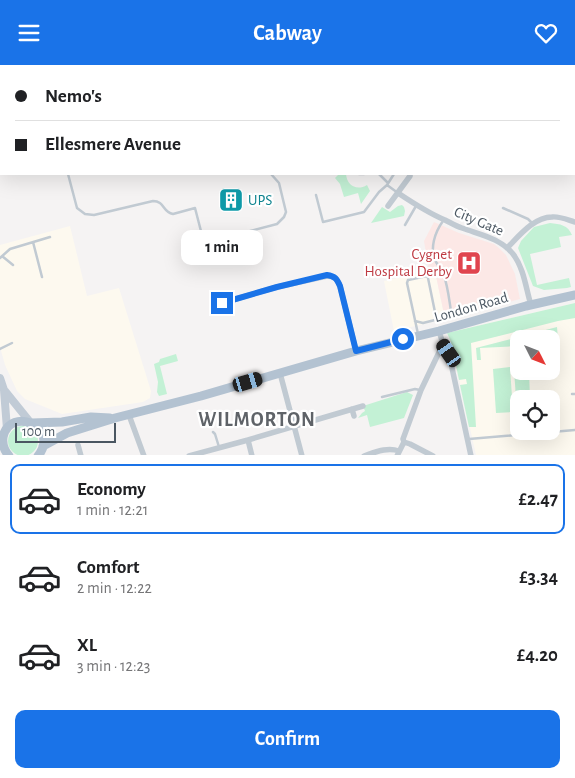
<!DOCTYPE html>
<html lang="en">
<head>
<meta charset="utf-8">
<style>
  :root { --surface:#fff; --page:#f6f6f6; --text:#202124; --muted:#757577; --line:#e0e0e0; --accent:#1a73e8 }
  body { margin:0; font-family:"Alegreya Sans",sans-serif; background:var(--page); color:var(--text); height:100vh; display:flex; flex-direction:column; font-size:19px; white-space:nowrap }
  * { box-sizing:border-box; margin:0 }
  p { font-size:16px; color:var(--muted) }
  .icon { flex:none; width:28px; height:28px; fill:none; stroke:currentColor; stroke-width:2; stroke-linecap:round; stroke-linejoin:round }
  .map { position:relative; height:390px; overflow:hidden }
  .sheet { display:flex; flex-direction:column; background:var(--surface); flex:1 }
  .sheet>* { flex:none }
  .banner { position:absolute; left:0px; top:0px; width:575px; height:110px; box-shadow:0 5px 20px #0002; display:grid; align-content:center; height:110px; padding:0 15px; background:var(--surface) }
  .needle { width:32px; rotate:132deg }
  .tools { position:absolute; left:510px; top:265px; display:grid; gap:10px }
  .tools a { display:grid; place-items:center; width:50px; height:50px; border-radius:10px; background:var(--surface); box-shadow:0 5px 20px #0002; font-size:25px }
  .scale { position:absolute; left:15px; bottom:12px; width:101px; box-sizing:border-box; padding-left:5px; border:2px solid #4a5661; border-top:0; font-size:14px; line-height:18px; white-space:nowrap; color:#4a5661; -webkit-text-stroke:4px #fff; paint-order:stroke }
  .end { position:absolute; width:22px; height:22px; margin:-11px; border:6px solid #1a73e8; background:#fff; box-shadow:0 0 0 2px #fff }
  .from { border-radius:50% }
  .bubble { position:absolute; height:35px; border-radius:10px; background:var(--surface); box-shadow:0 5px 20px #0002; font-size:16px; font-weight:700; line-height:35px; text-align:center }
  .car { position:absolute; width:15px; height:30px; margin:-15px -8px; border-radius:6px; box-shadow:0 0 4px 1px #0007; background:linear-gradient(#222 24%,#8ab4d8 0 40%,#222 0 76%,#8ab4d8 0 86%,#222 0) }
  .banner b { display:flex; align-items:center; gap:18px; height:48px; font-size:19px }
  .banner b+b { border-top:1px solid var(--line) }
  .banner i { width:12px; height:12px; background:var(--text) }
  ul { padding:9px 0 0; list-style:none }
  li { display:flex; align-items:center; gap:15px; height:70px; margin:0 10px 8px; padding:0 5px; border:2px solid transparent; border-radius:10px }
  li div { flex:1 }
  li b { display:block; font-size:19px }
  li em { font-style:normal; font-weight:700 }
  li.active { border-color:var(--accent) }
  li>.icon { width:45px; height:45px; stroke-width:1.5 }
  .action { display:flex; gap:10px; margin-top:auto; padding:10px 15px }
  .action a { flex:1; height:58px; border-radius:10px; background:var(--accent); color:#fff; font-size:20px; font-weight:700; line-height:58px; text-align:center }
  header { display:flex; justify-content:space-between; align-items:center; height:65px; padding:0 15px; background:var(--accent); color:#fff; font-size:22px; font-weight:700 }
  .map>svg:first-child { display:block }
</style>
</head>
<body>
<header><svg class="icon" aria-label="menu" viewBox="0 0 24 24"><path d="M4 6h16M4 12h16M4 18h16"/></svg>Cabway<svg class="icon" aria-label="heart" viewBox="0 0 24 24"><path d="M12 20l-8-8c-3-5 5-10 8-4 3-6 11-1 8 4z"/></svg></header>
<div class="map">
<svg width="575" height="391" viewBox="0 0 575 391">
  <rect width="100%" height="100%" fill="#f5f3f3"/>
  <path fill="#fdf9ef" fill-rule="evenodd" d="M 0,0 L 261,0 L 256,1 L 1,1 L 1,64 L 0,64 Z
    M 70,161 L 87,231 L 119,223 L 151,326 L 150,333 L 143,337 L 62,349 L 25,334 L 17,326 L 5,300 L 0,282 L 0,180 Z
    M 429,206 L 436,211 L 445,254 L 394,266 L 384,216 Z
    M 575,238 L 575,390 L 476,390 L 451,278 L 447,268 ZM 519,274 L 551,274 L 551,306 L 519,306 ZM 519,334 L 551,334 L 551,366 L 519,366 Z"/>
  <path fill="#fce8e6" d="M 434,157 L 459,168 L 494,179 L 499,183 L 506,190 L 515,209 L 520,234 L 445,254 L 436,211 L 429,206 L 424,176 Z"/>
  <path fill="#c3f1d5" d="M 339,109 L 346,109 C 347,121 357,126 367,120 L 370,126 L 361,139 L 358,128 L 344,132 L 340,119 L 335,113 Z
    M 402,140 L 404,142 L 405,146 L 404,151 L 371,158 L 382,142 L 390,147 L 398,141 Z
    M 550,158 C 560,159 568,160 572,170 L 559,172 L 561,182 L 530,189 L 537,220 L 569,213 L 571,222 L 567,223 L 544,225 L 533,221 L 518,183 L 521,176 L 534,162 Z
    M 575,238 L 575,253 L 558,256 L 471,278 L 476,362 L 469,362 L 460,320 L 467,319 L 466,314 L 459,315 L 451,277 L 447,268 Z
    M 557,262 L 559,288 L 551,289 L 551,274 L 519,274 L 519,281 L 480,283 L 481,295 L 477,295 L 476,283 Z
    M 176,289 L 178,296 L 160,301 L 167,329 L 159,331 L 157,327 L 158,317 L 154,299 L 159,297 L 160,294 Z
    M 510,302 L 513,347 L 496,348 L 493,304 Z
    M 519,304 L 519,306 L 529,306 L 530,334 L 519,334 L 519,347 L 517,347 L 514,305 Z
    M 407,327 L 413,330 L 404,353 L 370,362 L 367,350 L 358,353 L 362,348 L 365,346 L 363,341 Z
    M8 376a15 15 0 1 1 30 0a15 15 0 1 1-30 0Z"/>
  <g fill="none" stroke-linecap="round" stroke-linejoin="round">
    <path stroke="#c1cad2" stroke-width="2.5" d="M 389,0 L 390,1
      M 529,0 L 530,1
      M 201,1 L 205,0
      M 574,53 L 575,54
      M 68,109 L 77,143 L 85,149 L 94,150 L 153,136 C 165,136 162,147 173,149 L 195,143 L 202,170 L 215,175 L 277,159 L 284,152 L 286,147 L 279,118 L 271,109
      M 359,109 L 364,109
      M 379,109 L 388,118
      M 387,120 L 398,128
      M 316,130 L 323,157 L 364,147 L 379,127 L 387,120 L 394,109
      M 503,143 L 528,154 L 532,158
      M 443,156 C 435,167 429,184 436,197 C 439,202 443,205 444,211 C 448,222 449,234 451,246
      M 405,160 L 416,141
      M 33,177 L 42,212
      M 2,191 L 13,200
      M 0,193 L 10,184 L 50,172
      M 415,256 L 423,258 L 435,255 L 436,252 L 428,213 L 427,211 L 408,215 L 407,218 L 418,269
      M 0,284 L 12,278
      M 572,329 L 575,329
      M 382,332 L 415,324 L 420,325
      M 213,367 L 215,369 L 219,382
      M 469,374 L 575,365"/>
    <path stroke="#c1cad2" stroke-width="5.5" d="M 33,0 L 33,1
      M 398,128 C 413,138 428,148 445,155 C 451,158 456,161 462,163 C 481,170 500,173 513,189 C 524,203 526,224 531,240
      M 388,141 L 410,111
      M 507,183 C 519,171 534,152 552,152 C 559,151 568,155 575,157
      M 212,241 L 277,222 L 327,211 C 335,211 337,214 340,221 L 356,286
      M 439,266 L 443,279 L 449,289 L 471,391
      M 280,308 L 302,391
      M 352,344 L 354,351
      M 129,350 L 144,391
      M 248,375 L 252,391
      M 404,377 L 410,379 L 433,391
      M 78,380 L 81,391
      M 189,391 L 248,375 L 363,341
      M 364,391 C 376,387 387,382 399,386
      M 397,391 L 404,377 L 403,374 L 421,325 L 443,279"/>
    <path stroke="#c1cbd6" stroke-width="8" d="M 0,313 L 4,325 L 7,364
      M 5,326 L 30,357"/>
    <path stroke="#b3c2d1" stroke-width="9" d="M 32,358 L 62,357 L 91,352 L 110,353
      M 43,381 L 67,368 L 115,353 L 201,331 L 356,286 L 439,266 L 526,241 L 575,230
      M 9,391 C 4,385 2,379 3,372 C 10,340 61,362 38,391"/>
  </g>
  <g fill="none" stroke-linecap="round" stroke-linejoin="round">
    <path stroke="#1a73e8" stroke-width="6" d="M 222,238 L 277,222 L 327,210 C 335,211 337,214 340,221 L 356,286 L 403,274"/>
  </g>
  <defs>
    <symbol id="building-square" viewBox="-11 -11 22 22"><rect x="-9" y="-9" width="18" height="18" rx="4" fill="#0f9aa8" stroke="#fff"/><path d="M-4-6H4V6H1V3H-1V6H-4ZM-2.5-4.3h1.7v1.8h-1.7ZM.8-4.3h1.7v1.8H.8ZM-2.5-1h1.7V.8h-1.7ZM.8-1h1.7V.8H.8Z" fill="#fff"/></symbol>
    <symbol id="hospital-square" viewBox="-11 -11 22 22"><rect x="-9" y="-9" width="18" height="18" rx="4" fill="#e0444e" stroke="#fff"/><path d="M-5-5h3v3.5h4V-5h3V5h-3V1.5h-4V5h-3Z" fill="#fff"/></symbol>
  </defs>
  <g fill-rule="evenodd">
    <use href="#building-square" x="217" y="121" width="28" height="28"/>
    <use href="#hospital-square" x="455" y="184" width="28" height="28"/>
  </g>
  <g text-anchor="middle" stroke-width="4.5" stroke-linejoin="round" paint-order="stroke">
    <g font-size="15" fill="#0d838f" stroke="#fff" text-anchor="start">
      <text x="248" y="140">UPS</text>
    </g>
    <g font-size="15" fill="#4a5661" stroke="#fff">
      <text transform="translate(479 156) rotate(23)" y="5">City Gate</text>
      <text transform="translate(471 242) rotate(-16)" y="5">London Road</text>
    </g>
    <g font-size="15" fill="#be3a42" stroke="#fff" text-anchor="end">
      <text x="452" y="194">Cygnet<tspan x="452" dy="17">Hospital Derby</tspan></text>
    </g>
    <g font-size="20" font-weight="bold" letter-spacing="1" fill="#5f6368" stroke="#fff">
      <text x="257" y="361">WILMORTON</text>
    </g>
  </g>
</svg>
<div class="tools">
<a><svg class="needle" viewBox="-14 -14 28 28"><path d="M0-13l5 13h-10z" fill="#e53935"/><path d="M0 13l5-13h-10z" fill="#757577"/></svg></a>
<a><svg class="icon" aria-label="locate" viewBox="0 0 24 24"><circle cx="12" cy="12" r="6"/><path d="M12 2v4M12 18v4M2 12h4M18 12h4"/></svg></a>
</div>
<div class="scale">100 m</div>
<i class="end from" style="left:403px;top:274px"></i>
<i class="end" style="left:222px;top:238px"></i>
<div class="bubble" style="left:181px;top:165px;width:82px">1 min</div>
<i class="car" style="left:449px;top:288px;rotate:325deg"></i>
<i class="car" style="left:248px;top:317px;rotate:74deg"></i>
<div class="banner">
<b><i class="from"></i>Nemo's</b>
<b><i></i>Ellesmere Avenue</b>
</div>
</div>
<section class="sheet">
<ul>
<li class="active"><svg class="icon" aria-label="car" viewBox="0 0 24 24"><path d="M5 17H2v-5l4-1 3-4h7l3 4 3 1v5h-3M9 17h6M6 11h13"/><circle cx="7" cy="17" r="2"/><circle cx="17" cy="17" r="2"/></svg><div><b>Economy</b><p>1 min · 12:21</p></div><em>£2.47</em></li>
<li><svg class="icon" aria-label="car" viewBox="0 0 24 24"><path d="M5 17H2v-5l4-1 3-4h7l3 4 3 1v5h-3M9 17h6M6 11h13"/><circle cx="7" cy="17" r="2"/><circle cx="17" cy="17" r="2"/></svg><div><b>Comfort</b><p>2 min · 12:22</p></div><em>£3.34</em></li>
<li><svg class="icon" aria-label="car" viewBox="0 0 24 24"><path d="M5 17H2v-5l4-1 3-4h7l3 4 3 1v5h-3M9 17h6M6 11h13"/><circle cx="7" cy="17" r="2"/><circle cx="17" cy="17" r="2"/></svg><div><b>XL</b><p>3 min · 12:23</p></div><em>£4.20</em></li>
</ul>
<div class="action"><a>Confirm</a></div>
</section>
</body>
</html>
